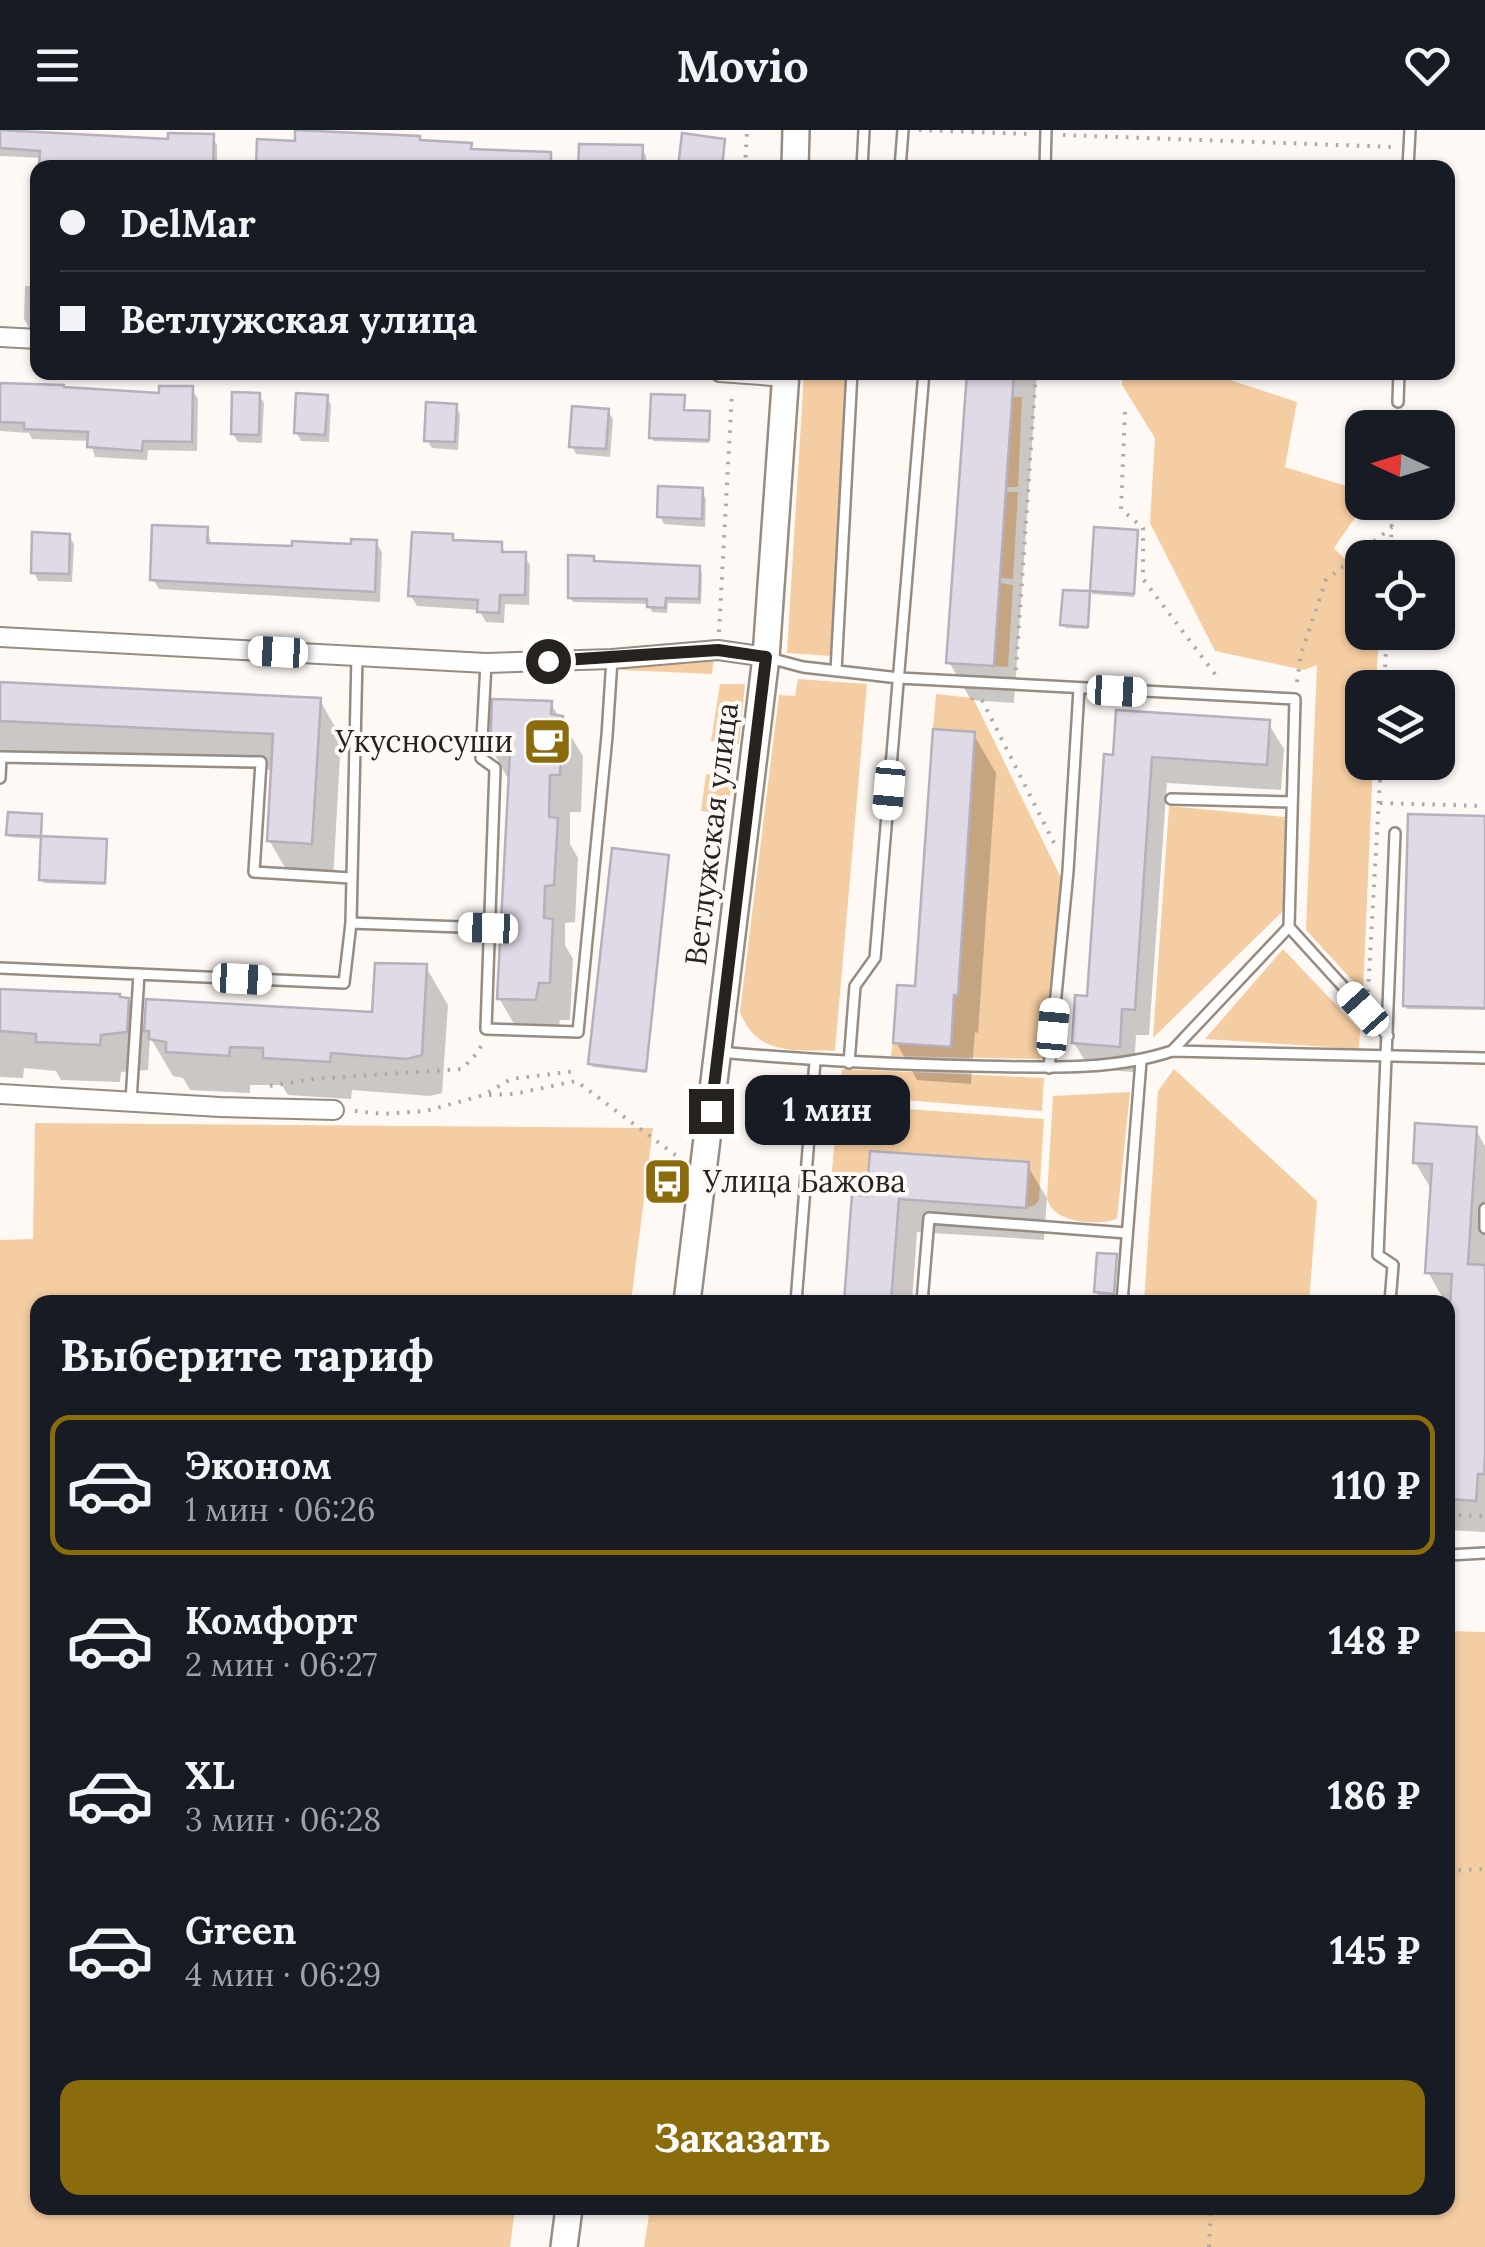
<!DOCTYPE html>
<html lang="ru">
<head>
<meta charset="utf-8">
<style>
  :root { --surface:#171b24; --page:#242831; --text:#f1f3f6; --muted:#9ea1a6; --line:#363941; --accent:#8b6c0c }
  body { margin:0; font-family:Lora,serif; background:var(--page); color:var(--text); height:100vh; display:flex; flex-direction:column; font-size:38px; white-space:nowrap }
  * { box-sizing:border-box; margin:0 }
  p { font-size:32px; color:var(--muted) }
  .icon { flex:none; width:55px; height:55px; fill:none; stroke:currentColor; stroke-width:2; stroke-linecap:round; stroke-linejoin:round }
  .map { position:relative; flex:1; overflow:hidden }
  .drawer { position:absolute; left:30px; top:1165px; width:1425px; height:920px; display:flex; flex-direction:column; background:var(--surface); border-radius:20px; box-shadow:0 2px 8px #0004 }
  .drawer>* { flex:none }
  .hud { position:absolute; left:30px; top:30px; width:1425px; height:220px; border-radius:20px; box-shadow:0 2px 8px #0004; display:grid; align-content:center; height:220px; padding:0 30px; background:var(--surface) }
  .needle { width:65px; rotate:274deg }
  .controls { position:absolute; left:1345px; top:280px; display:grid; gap:20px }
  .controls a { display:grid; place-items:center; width:110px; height:110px; border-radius:20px; background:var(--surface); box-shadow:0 2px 8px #0004; font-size:50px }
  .end { position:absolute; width:45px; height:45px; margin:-22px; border:12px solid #26221e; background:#fff; box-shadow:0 0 0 5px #fff }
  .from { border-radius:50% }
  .bubble { position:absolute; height:70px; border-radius:20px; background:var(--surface); box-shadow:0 2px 8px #0004; font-size:32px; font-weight:700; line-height:70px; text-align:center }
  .car { position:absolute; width:30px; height:60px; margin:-30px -15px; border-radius:12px; box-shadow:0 0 8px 2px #0007; background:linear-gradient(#fff 24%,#345 0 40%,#fff 0 76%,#345 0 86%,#fff 0) }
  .hud b { display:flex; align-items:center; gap:35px; height:95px; font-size:38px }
  .hud b+b { border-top:2px solid var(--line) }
  .hud i { width:25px; height:25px; background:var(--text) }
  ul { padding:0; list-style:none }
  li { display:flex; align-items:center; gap:30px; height:140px; margin:0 20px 15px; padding:0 10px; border:5px solid transparent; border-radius:20px }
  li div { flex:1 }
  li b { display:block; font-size:38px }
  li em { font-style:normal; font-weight:700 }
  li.selected { border-color:var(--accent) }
  li>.icon { width:90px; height:90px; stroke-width:1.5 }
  h2 { padding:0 30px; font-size:45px; line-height:120px }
  .button { display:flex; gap:20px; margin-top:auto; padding:20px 30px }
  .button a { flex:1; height:115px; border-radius:20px; background:var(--accent); color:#fff; font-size:40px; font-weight:700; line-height:115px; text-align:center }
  header { display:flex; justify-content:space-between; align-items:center; height:130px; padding:0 30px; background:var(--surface); font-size:45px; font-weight:700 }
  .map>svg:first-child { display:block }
</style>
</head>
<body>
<header><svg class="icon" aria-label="menu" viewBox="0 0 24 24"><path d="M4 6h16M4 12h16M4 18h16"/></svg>Movio<svg class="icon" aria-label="heart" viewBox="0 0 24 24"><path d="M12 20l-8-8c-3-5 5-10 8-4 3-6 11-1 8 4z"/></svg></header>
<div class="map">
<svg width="1485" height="2117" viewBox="0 0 1485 2117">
  <rect width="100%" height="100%" fill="#fef9f5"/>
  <path fill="#f5cda2" d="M 804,243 L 847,243 L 831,526 L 787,523 Z
    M 1122,243 L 1209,243 L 1297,272 L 1285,337 L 1362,361 L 1365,373 L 1334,418 L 1362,446 L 1362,502 L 1379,503 L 1376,557 L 1362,558 L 1362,632 L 1373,633 L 1363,862 L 1306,800 L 1317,535 L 1304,540 L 1215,521 L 1150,393 L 1155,308 L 1122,255 Z
    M 1013,267 L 1022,267 L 1018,357 L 1006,357 Z
    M 1006,362 L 1018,362 L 1013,449 L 1000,448 Z
    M 1000,453 L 1013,455 L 1008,537 L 994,536 Z
    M 714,527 L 712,544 L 621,540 L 628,534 Z
    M 798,549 L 867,554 L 835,921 C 794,920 757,926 740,882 L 779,565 L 795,566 Z
    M 720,554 L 745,554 L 739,614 L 711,611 Z
    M 936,564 L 973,568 L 1063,752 L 1046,929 L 891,926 L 893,913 L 951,917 L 954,865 L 958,865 L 975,603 L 933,599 Z
    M 706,644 L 733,647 L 727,684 L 701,681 Z
    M 1169,676 L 1285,687 L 1285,779 L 1153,908 Z
    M 1283,819 L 1360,900 L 1359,919 L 1205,909 Z
    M 842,939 L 1044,948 L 1042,981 L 839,965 Z
    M 1174,939 L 1317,1071 L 1309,1172 L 1144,1172 L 1158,961 Z
    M 1130,962 L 1117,1089 C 1096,1096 1052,1093 1047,1068 L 1053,966 Z
    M 838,974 L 1044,989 L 1039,1070 L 1035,1075 L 1026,1078 L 1029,1033 L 867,1066 L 830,1063 Z
    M 35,993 L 653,998 L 631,1172 L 38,1172 L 38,2078 L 515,2078 L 510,2117 L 0,2117 L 0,1110 L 33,1109 Z
    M 1448,1501 L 1485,1502 L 1485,2117 L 644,2117 L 650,2078 L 1448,2078 Z"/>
  <path fill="#0003" d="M 0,0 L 170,11 L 212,7 L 217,15 L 217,38 L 42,38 L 42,28 L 0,26 Z
    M 641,17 L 646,26 L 646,38 L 581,38 Z
    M 25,156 L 38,156 L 38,203 L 32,202 L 24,189 Z
    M 969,242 L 1037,242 L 1014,573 L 971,570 L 949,532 Z
    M 0,255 L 162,266 L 192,259 L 198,269 L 197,321 L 148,320 L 147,330 L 95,327 L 90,311 L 32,309 L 29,303 L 0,301 Z
    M 259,265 L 264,273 L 262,313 L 238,312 L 233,304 Z
    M 326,267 L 331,275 L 329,312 L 301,311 L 296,302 Z
    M 683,268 L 685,282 L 708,283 L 710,286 L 709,313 L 654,311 L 652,308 Z
    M 455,276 L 460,284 L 458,320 L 432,318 L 427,310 Z
    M 608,281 L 613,289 L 610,327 L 576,324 L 572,316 Z
    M 702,361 L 706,369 L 705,397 L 664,394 L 660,386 Z
    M 207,399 L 212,416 L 353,416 L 376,412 L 382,422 L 380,472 L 159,459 L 153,449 Z
    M 1096,400 L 1136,402 L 1138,406 L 1134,467 L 1092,464 Z
    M 69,406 L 74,414 L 72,452 L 38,451 L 34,442 Z
    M 452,406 L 455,412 L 500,414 L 506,424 L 524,425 L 530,435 L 529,475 L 505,474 L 504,493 L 486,492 L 479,480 L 417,476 L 411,466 Z
    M 1414,416 L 1442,418 L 1447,427 L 1443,480 L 1438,479 L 1438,428 L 1413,428 Z
    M 593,428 L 596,434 L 699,438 L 702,444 L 701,474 L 668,473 L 667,483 L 652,482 L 649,474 L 573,472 L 570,467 Z
    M 1065,462 L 1091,464 L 1088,499 L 1065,498 Z
    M 0,555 L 320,570 L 341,608 L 333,751 L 291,748 L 269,710 L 274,640 L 0,627 Z
    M 551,574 L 583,626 L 581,682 L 570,682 L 570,714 L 578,728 L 575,792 L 565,793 L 565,815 L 573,829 L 570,890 L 560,890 L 557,907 L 521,906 L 499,868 L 510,652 L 492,620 Z
    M 1268,593 L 1284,619 L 1281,660 L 1167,653 L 1149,905 L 1136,905 L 1134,942 L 1090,939 L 1074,913 L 1090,869 L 1107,627 Z
    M 974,605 L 996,643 L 978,903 L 975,902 L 971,954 L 917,950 L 896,912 L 918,859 Z
    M 41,686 L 42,709 L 11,707 L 9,704 Z
    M 1485,688 L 1485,880 L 1407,879 L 1405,876 Z
    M 105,711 L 105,755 L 44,753 L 42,750 Z
    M 668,727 L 646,943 L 593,937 L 591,934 Z
    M 426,837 L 448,875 L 442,963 L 430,966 L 352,960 L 351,969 L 288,965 L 282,955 L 250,955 L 250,963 L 190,960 L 183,948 L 173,946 L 150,907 L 148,940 L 121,942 L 120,952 L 61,950 L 56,941 L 24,938 L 23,948 L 0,947 L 0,862 L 128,870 L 146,902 L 148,872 L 374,884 Z
    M 1476,1000 L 1485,1016 L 1485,1402 L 1448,1400 L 1448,1240 L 1452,1175 L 1445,1172 L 1428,1142 L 1433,1062 L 1415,1032 Z
    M 1027,1035 L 1047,1068 L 1044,1110 L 917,1102 L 912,1172 L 847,1172 L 854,1067 L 870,1068 Z
    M 1116,1126 L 1115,1166 L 1098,1165 L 1096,1162 Z"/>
  <path fill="#e0d9e6" stroke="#b6afbc" stroke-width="2.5" d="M 0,0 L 168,9 L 168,3 L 214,4 L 213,38 L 39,37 L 40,21 L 0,18 Z
    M 295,0 L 420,6 L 420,10 L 472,13 L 471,19 L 551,22 L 551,38 L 256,38 L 257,9 L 295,11 Z
    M 682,3 L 725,9 L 722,38 L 678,38 Z
    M 579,14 L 643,15 L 642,38 L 578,38 Z
    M 967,242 L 1014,242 L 994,536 L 946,533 Z
    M 0,253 L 64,255 L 64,257 L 159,263 L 159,256 L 193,256 L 192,312 L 143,311 L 142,321 L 87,317 L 88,302 L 24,299 L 24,293 L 0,292 Z
    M 232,262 L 260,263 L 259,305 L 231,304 Z
    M 296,263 L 328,265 L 325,305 L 294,303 Z
    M 651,264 L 685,265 L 684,280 L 710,281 L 709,310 L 649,308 Z
    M 426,272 L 457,274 L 455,312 L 424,311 Z
    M 572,276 L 609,279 L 606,319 L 569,317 Z
    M 658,356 L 703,358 L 702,389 L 657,387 Z
    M 152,395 L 208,397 L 207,413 L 292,416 L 292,411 L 351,414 L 351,409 L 377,410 L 375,462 L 150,450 Z
    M 1094,397 L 1138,400 L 1134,464 L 1090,461 Z
    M 32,402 L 70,404 L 69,444 L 31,443 Z
    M 412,402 L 453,404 L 453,410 L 502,412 L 502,422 L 526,422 L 525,465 L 500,465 L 499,483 L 477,482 L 478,470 L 408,466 Z
    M 568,425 L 594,426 L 594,431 L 700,436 L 699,469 L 666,468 L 665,478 L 647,477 L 647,469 L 568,468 Z
    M 1063,460 L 1090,461 L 1088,497 L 1060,495 Z
    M 0,552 L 321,568 L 312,714 L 267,711 L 273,604 L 0,591 Z
    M 492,569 L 552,571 L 551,584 L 563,586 L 560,645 L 550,645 L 549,687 L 558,688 L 554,755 L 545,756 L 544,788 L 553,789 L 550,853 L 539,853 L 536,870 L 497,869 L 510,622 L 490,620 Z
    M 1116,580 L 1270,590 L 1267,635 L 1152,627 L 1135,880 L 1122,879 L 1120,917 L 1072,913 L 1075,865 L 1087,866 L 1104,624 L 1113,625 Z
    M 933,599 L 975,602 L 958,866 L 954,865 L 951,917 L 893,913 L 897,855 L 915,856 Z
    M 8,682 L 42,684 L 41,706 L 6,705 Z
    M 1408,684 L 1485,686 L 1485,878 L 1403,876 Z
    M 41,706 L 107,709 L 105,753 L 39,750 Z
    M 612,718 L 669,725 L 646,941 L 588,934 Z
    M 375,833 L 427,834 L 422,925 L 407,929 L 331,923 L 330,932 L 263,928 L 263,918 L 230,917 L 229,926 L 166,922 L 166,912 L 149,909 L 149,901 L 144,901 L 146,869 L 372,882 Z
    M 0,859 L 120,864 L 120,867 L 129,868 L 127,902 L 101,905 L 100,915 L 36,912 L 36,904 L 0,901 Z
    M 1415,993 L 1477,997 L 1468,1134 L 1485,1135 L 1485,1327 L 1484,1344 L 1478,1344 L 1476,1371 L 1448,1369 L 1448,1204 L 1452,1144 L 1425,1143 L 1432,1034 L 1413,1033 Z
    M 870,1021 L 1029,1032 L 1026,1078 L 899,1069 L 891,1172 L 844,1172 L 852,1064 L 867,1066 Z
    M 1097,1123 L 1117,1124 L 1114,1164 L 1094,1162 Z"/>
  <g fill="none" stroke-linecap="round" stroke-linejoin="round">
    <defs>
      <path id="lane" d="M 862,38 L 864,0
        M 900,38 L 903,0
        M 1045,38 L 1046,0
        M 1408,38 L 1410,0
        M 1398,272 L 1399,242
        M 769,528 L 803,537 L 899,548 L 1295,569 L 1289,797 L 1172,921
        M 486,533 L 481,628 L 495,638 L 486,899 L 578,902 L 607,606 L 612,529
        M 836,541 L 852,242
        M 0,648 L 1,627 L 261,632 L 254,742 L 351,748
        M 1171,669 L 1292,672
        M 351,793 L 489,798
        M 1289,797 L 1388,906
        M 0,838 L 344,853 L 351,793 L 357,526
        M 720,922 C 805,930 889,934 974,936 C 1039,937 1109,942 1172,921 L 1485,928
        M 849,933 L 855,856 L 875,828 L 924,242
        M 1049,938 L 1068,741 L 1079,559
        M 131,971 L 139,844
        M 1485,1079 L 1485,1098
        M 796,1172 L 815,931
        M 922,1172 L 929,1088 L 1127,1103
        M 1122,1172 L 1141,931
        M 1390,1172 L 1393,1135 L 1378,1125 L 1395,703
        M 1448,1425 L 1485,1423"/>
      <path id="street" d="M 0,207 L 38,209
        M 720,242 L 786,247
        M 0,507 L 486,533 L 612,529 L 718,520 L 766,527
        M 0,964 L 220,977 L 334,980"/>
      <path id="secondary" d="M 795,38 L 796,0
        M 687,1172 L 766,527 L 786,242
        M 564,2117 L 569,2078"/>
    </defs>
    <use href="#lane" stroke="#968c81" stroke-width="14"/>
    <use href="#street" stroke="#968c81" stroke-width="22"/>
    <use href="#secondary" stroke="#968c81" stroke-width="30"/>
    <path stroke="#aea9a5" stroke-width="4" stroke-dasharray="2.5 8" stroke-linecap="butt" d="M 919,0 L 1029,4
      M 1063,5 L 1394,17
      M 745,38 L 747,0
      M 1125,282 L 1121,379 L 1143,398 L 1143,449 L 1218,548
      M 1396,298 L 1397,287
      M 1390,428 L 1393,372
      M 719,502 L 732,262
      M 1016,540 L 1036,242
      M 1297,552 L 1301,524 L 1326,450 L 1392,397
      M 1384,558 L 1387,502
      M 982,570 L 1054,713
      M 1380,673 L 1485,676
      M 1368,862 L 1381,632
      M 270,956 L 313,949 L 462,939 L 479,921 L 482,913
      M 489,965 L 514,964 L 576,951 L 678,1027
      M 355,981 L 383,984 L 426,981 L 484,965 L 511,949 L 577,941
      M 1448,1385 L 1485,1386
      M 1448,1741 L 1485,1739
      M 1209,2117 L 1211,2078"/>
    <use href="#lane" stroke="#fff" stroke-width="9"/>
    <use href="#street" stroke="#fff" stroke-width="18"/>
    <use href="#secondary" stroke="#fff" stroke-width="25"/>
  </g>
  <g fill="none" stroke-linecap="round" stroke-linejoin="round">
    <path stroke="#26221e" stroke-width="12" d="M 548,531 L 718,520 L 766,527 L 711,981"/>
  </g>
  <defs>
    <symbol id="cafe-square" viewBox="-11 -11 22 22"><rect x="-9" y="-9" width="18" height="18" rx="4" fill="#8b6c0c" stroke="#fef9f5"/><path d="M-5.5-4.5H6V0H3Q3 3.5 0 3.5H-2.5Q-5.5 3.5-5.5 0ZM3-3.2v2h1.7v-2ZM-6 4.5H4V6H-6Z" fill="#fff"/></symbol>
    <symbol id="bus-square" viewBox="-11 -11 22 22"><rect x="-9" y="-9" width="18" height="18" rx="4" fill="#8b6c0c" stroke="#fef9f5"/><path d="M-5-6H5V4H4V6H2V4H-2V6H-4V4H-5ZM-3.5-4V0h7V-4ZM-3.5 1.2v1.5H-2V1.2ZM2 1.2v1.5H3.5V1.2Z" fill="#fff"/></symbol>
  </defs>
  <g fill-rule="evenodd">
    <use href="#cafe-square" x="520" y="584" width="55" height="55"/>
    <use href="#bus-square" x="640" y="1024" width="55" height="55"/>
  </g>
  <g text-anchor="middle" stroke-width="8" stroke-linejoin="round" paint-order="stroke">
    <g font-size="30" fill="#26221e" stroke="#fef9f5" text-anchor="end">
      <text x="513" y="622">Укусносуши</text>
      <text x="703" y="1062" text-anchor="start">Улица Бажова</text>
    </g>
    <g font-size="30" fill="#26221e" stroke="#fef9f5">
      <text transform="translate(712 704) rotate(-83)" y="10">Ветлужская улица</text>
    </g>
  </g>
</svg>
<div class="controls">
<a><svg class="needle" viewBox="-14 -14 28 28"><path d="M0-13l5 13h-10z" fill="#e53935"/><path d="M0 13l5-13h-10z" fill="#9ea1a6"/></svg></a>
<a><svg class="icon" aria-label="locate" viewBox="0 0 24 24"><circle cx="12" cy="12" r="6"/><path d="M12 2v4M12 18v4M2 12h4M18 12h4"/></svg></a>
<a><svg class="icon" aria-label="layers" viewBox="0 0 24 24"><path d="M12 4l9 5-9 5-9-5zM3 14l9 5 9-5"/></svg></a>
</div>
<i class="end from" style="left:548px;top:531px"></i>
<i class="end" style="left:711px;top:981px"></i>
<div class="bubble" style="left:745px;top:945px;width:165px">1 мин</div>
<i class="car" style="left:278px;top:522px;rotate:273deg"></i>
<i class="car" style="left:1117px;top:561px;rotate:93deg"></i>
<i class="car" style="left:889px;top:660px;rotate:185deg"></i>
<i class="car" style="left:488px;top:798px;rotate:272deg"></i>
<i class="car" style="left:242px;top:849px;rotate:93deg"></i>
<i class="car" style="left:1363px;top:879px;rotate:318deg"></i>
<i class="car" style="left:1053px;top:898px;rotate:5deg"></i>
<div class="hud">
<b><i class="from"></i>DelMar</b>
<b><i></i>Ветлужская улица</b>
</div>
<section class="drawer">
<h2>Выберите тариф</h2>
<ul>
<li class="selected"><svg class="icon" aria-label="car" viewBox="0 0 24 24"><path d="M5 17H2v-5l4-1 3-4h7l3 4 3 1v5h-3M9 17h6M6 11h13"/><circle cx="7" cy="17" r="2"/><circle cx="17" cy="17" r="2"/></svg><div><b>Эконом</b><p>1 мин · 06:26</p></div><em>110 ₽</em></li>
<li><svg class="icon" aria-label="car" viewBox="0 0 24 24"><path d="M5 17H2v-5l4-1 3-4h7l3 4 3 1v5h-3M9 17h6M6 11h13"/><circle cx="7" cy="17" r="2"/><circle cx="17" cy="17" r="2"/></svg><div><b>Комфорт</b><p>2 мин · 06:27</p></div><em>148 ₽</em></li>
<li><svg class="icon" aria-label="car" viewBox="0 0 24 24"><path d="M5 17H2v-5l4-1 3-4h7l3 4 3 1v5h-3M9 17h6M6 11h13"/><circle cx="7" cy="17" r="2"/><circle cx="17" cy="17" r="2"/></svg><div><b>XL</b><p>3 мин · 06:28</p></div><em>186 ₽</em></li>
<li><svg class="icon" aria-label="car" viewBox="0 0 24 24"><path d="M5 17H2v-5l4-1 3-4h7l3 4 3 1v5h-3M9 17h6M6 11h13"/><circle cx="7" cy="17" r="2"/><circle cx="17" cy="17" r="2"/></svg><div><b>Green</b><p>4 мин · 06:29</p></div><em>145 ₽</em></li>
</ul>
<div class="button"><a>Заказать</a></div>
</section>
</div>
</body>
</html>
